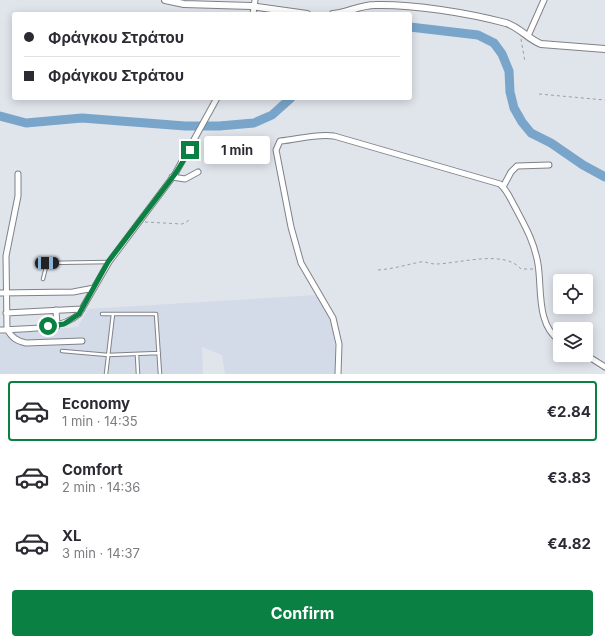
<!DOCTYPE html>
<html lang="en">
<head>
<meta charset="utf-8">
<style>
  :root { --surface:#fff; --page:#f2f2f3; --text:#2b2b33; --muted:#7c7c81; --line:#e1e1e2; --accent:#0b8043 }
  body { margin:0; font-family:Inter,sans-serif; background:var(--page); color:var(--text); height:100vh; display:flex; flex-direction:column; font-size:15px; white-space:nowrap }
  * { box-sizing:border-box; margin:0 }
  p { font-size:13px; color:var(--muted) }
  .icon { flex:none; width:22px; height:22px; fill:none; stroke:currentColor; stroke-width:2; stroke-linecap:round; stroke-linejoin:round }
  .map { position:relative; height:374px; overflow:hidden }
  .sheet { display:flex; flex-direction:column; background:var(--surface); flex:1 }
  .sheet>* { flex:none }
  .hud { position:absolute; left:12px; top:12px; width:400px; height:88px; border-radius:4px; box-shadow:0 2px 10px #0003; display:grid; align-content:center; height:88px; padding:0 12px; background:var(--surface) }
  .controls { position:absolute; left:553px; top:274px; display:grid; gap:8px }
  .controls a { display:grid; place-items:center; width:40px; height:40px; border-radius:4px; background:var(--surface); box-shadow:0 2px 10px #0003; font-size:20px }
  .end { position:absolute; width:18px; height:18px; margin:-9px; border:5px solid #0b8043; background:#fff; box-shadow:0 0 0 2px #fff }
  .from { border-radius:50% }
  .bubble { position:absolute; height:28px; border-radius:4px; background:var(--surface); box-shadow:0 2px 10px #0003; font-size:13px; font-weight:700; line-height:28px; text-align:center }
  .car { position:absolute; width:12px; height:24px; margin:-12px -6px; border-radius:5px; box-shadow:0 0 3px 1px #0007; background:linear-gradient(#222 24%,#8ab4d8 0 40%,#222 0 76%,#8ab4d8 0 86%,#222 0) }
  .hud b { display:flex; align-items:center; gap:14px; height:38px; font-size:15px }
  .hud b+b { border-top:1px solid var(--line) }
  .hud i { width:10px; height:10px; background:var(--text) }
  ul { padding:7px 0 0; list-style:none }
  li { display:flex; align-items:center; gap:12px; height:60px; margin:0 8px 6px; padding:0 4px; border:2px solid transparent; border-radius:4px }
  li div { flex:1 }
  li b { display:block; font-size:15px }
  li em { font-style:normal; font-weight:700 }
  li.on { border-color:var(--accent) }
  li>.icon { width:36px; height:36px; stroke-width:1.5 }
  .action { display:flex; gap:8px; margin-top:auto; padding:8px 12px }
  .action a { flex:1; height:46px; border-radius:4px; background:var(--accent); color:#fff; font-size:16px; font-weight:700; line-height:46px; text-align:center }
  .map>svg:first-child { display:block }
</style>
</head>
<body>
<div class="map">
<svg width="605" height="374" viewBox="0 0 605 374">
  <rect width="100%" height="100%" fill="#e0e4eb"/>
  <path fill="#d3dae8" d="M 317,295 L 329,317 L 333,331 L 336,356 L 335,374 L 225,374 L 222,355 L 202,347 L 203,374 L 0,374 L 0,335 L 78,327 L 88,309 Z"/>
  <g fill="none" stroke-linecap="round" stroke-linejoin="round">
    <path stroke="#79a5ca" stroke-width="9" d="M 410,27 L 478,35 L 494,43 L 502,54 L 509,71 L 510,92 L 514,108 L 522,122 L 531,133 L 551,143 L 583,165 L 605,177
      M 0,116 L 26,123 L 82,118 L 185,126 L 219,126 L 254,123 L 272,115 L 291,98"/>
    <defs>
      <path id="service" d="M 43,279 L 47,263 L 109,262
        M 102,314 L 156,314 L 160,374
        M 62,351 L 108,355 L 159,353
        M 137,355 L 138,374
        M 106,374 L 113,314"/>
      <path id="minor" d="M 253,14 L 255,0
        M 528,36 L 544,0
        M 18,174 L 18,196 L 6,256 L 7,329 C 12,338 17,341 26,343 L 82,341
        M 172,177 L 185,179 L 198,172
        M 503,187 L 511,172 L 517,166 L 549,165
        M 0,293 L 73,292 L 94,288
        M 56,310 L 57,326
        M 6,313 L 82,309
        M 0,330 C 24,328 60,331 79,314 L 109,262 L 175,174 L 217,98
        M 586,355 L 605,367
        M 338,374 L 339,344 L 333,318 L 301,263 L 291,227 L 276,150 L 280,141 C 297,140 316,133 334,136 L 500,184 C 507,190 510,198 515,207 C 525,226 534,241 538,264 C 542,288 536,325 560,341"/>
      <path id="tertiary" d="M 165,0 L 184,4 L 251,6 L 307,14
        M 333,14 C 347,13 360,5 375,5 C 413,4 468,13 506,23 C 519,27 528,39 541,44 L 605,49"/>
    </defs>
    <use href="#service" stroke="#7f8288" stroke-width="4.5"/>
    <use href="#minor" stroke="#7f8288" stroke-width="7"/>
    <use href="#tertiary" stroke="#7f8288" stroke-width="8"/>
    <path stroke="#9d9fa5" stroke-width="1" stroke-dasharray="3 3" stroke-linecap="butt" d="M 521,39 L 525,62
      M 539,94 L 605,100
      M 145,222 L 182,224 L 187,222 L 190,218
      M 378,270 C 392,269 406,265 420,262 C 425,261 430,264 435,264 C 458,264 504,249 521,269 L 534,269"/>
    <use href="#service" stroke="#fff" stroke-width="2.5"/>
    <use href="#minor" stroke="#fff" stroke-width="5"/>
    <use href="#tertiary" stroke="#fff" stroke-width="6"/>
  </g>
  <g fill="none" stroke-linecap="round" stroke-linejoin="round">
    <path stroke="#0b8043" stroke-width="5" d="M 48,326 L 64,324 L 79,314 L 108,262 L 175,174 L 190,150"/>
  </g>
</svg>
<div class="controls">
<a><svg class="icon" aria-label="locate" viewBox="0 0 24 24"><circle cx="12" cy="12" r="6"/><path d="M12 2v4M12 18v4M2 12h4M18 12h4"/></svg></a>
<a><svg class="icon" aria-label="layers" viewBox="0 0 24 24"><path d="M12 4l9 5-9 5-9-5zM3 14l9 5 9-5"/></svg></a>
</div>
<i class="end from" style="left:48px;top:326px"></i>
<i class="end" style="left:190px;top:150px"></i>
<div class="bubble" style="left:204px;top:136px;width:66px">1 min</div>
<i class="car" style="left:47px;top:263px;rotate:89deg"></i>
<div class="hud">
<b><i class="from"></i>Φράγκου Στράτου</b>
<b><i></i>Φράγκου Στράτου</b>
</div>
</div>
<section class="sheet">
<ul>
<li class="on"><svg class="icon" aria-label="car" viewBox="0 0 24 24"><path d="M5 17H2v-5l4-1 3-4h7l3 4 3 1v5h-3M9 17h6M6 11h13"/><circle cx="7" cy="17" r="2"/><circle cx="17" cy="17" r="2"/></svg><div><b>Economy</b><p>1 min · 14:35</p></div><em>€2.84</em></li>
<li><svg class="icon" aria-label="car" viewBox="0 0 24 24"><path d="M5 17H2v-5l4-1 3-4h7l3 4 3 1v5h-3M9 17h6M6 11h13"/><circle cx="7" cy="17" r="2"/><circle cx="17" cy="17" r="2"/></svg><div><b>Comfort</b><p>2 min · 14:36</p></div><em>€3.83</em></li>
<li><svg class="icon" aria-label="car" viewBox="0 0 24 24"><path d="M5 17H2v-5l4-1 3-4h7l3 4 3 1v5h-3M9 17h6M6 11h13"/><circle cx="7" cy="17" r="2"/><circle cx="17" cy="17" r="2"/></svg><div><b>XL</b><p>3 min · 14:37</p></div><em>€4.82</em></li>
</ul>
<div class="action"><a>Confirm</a></div>
</section>
</body>
</html>
